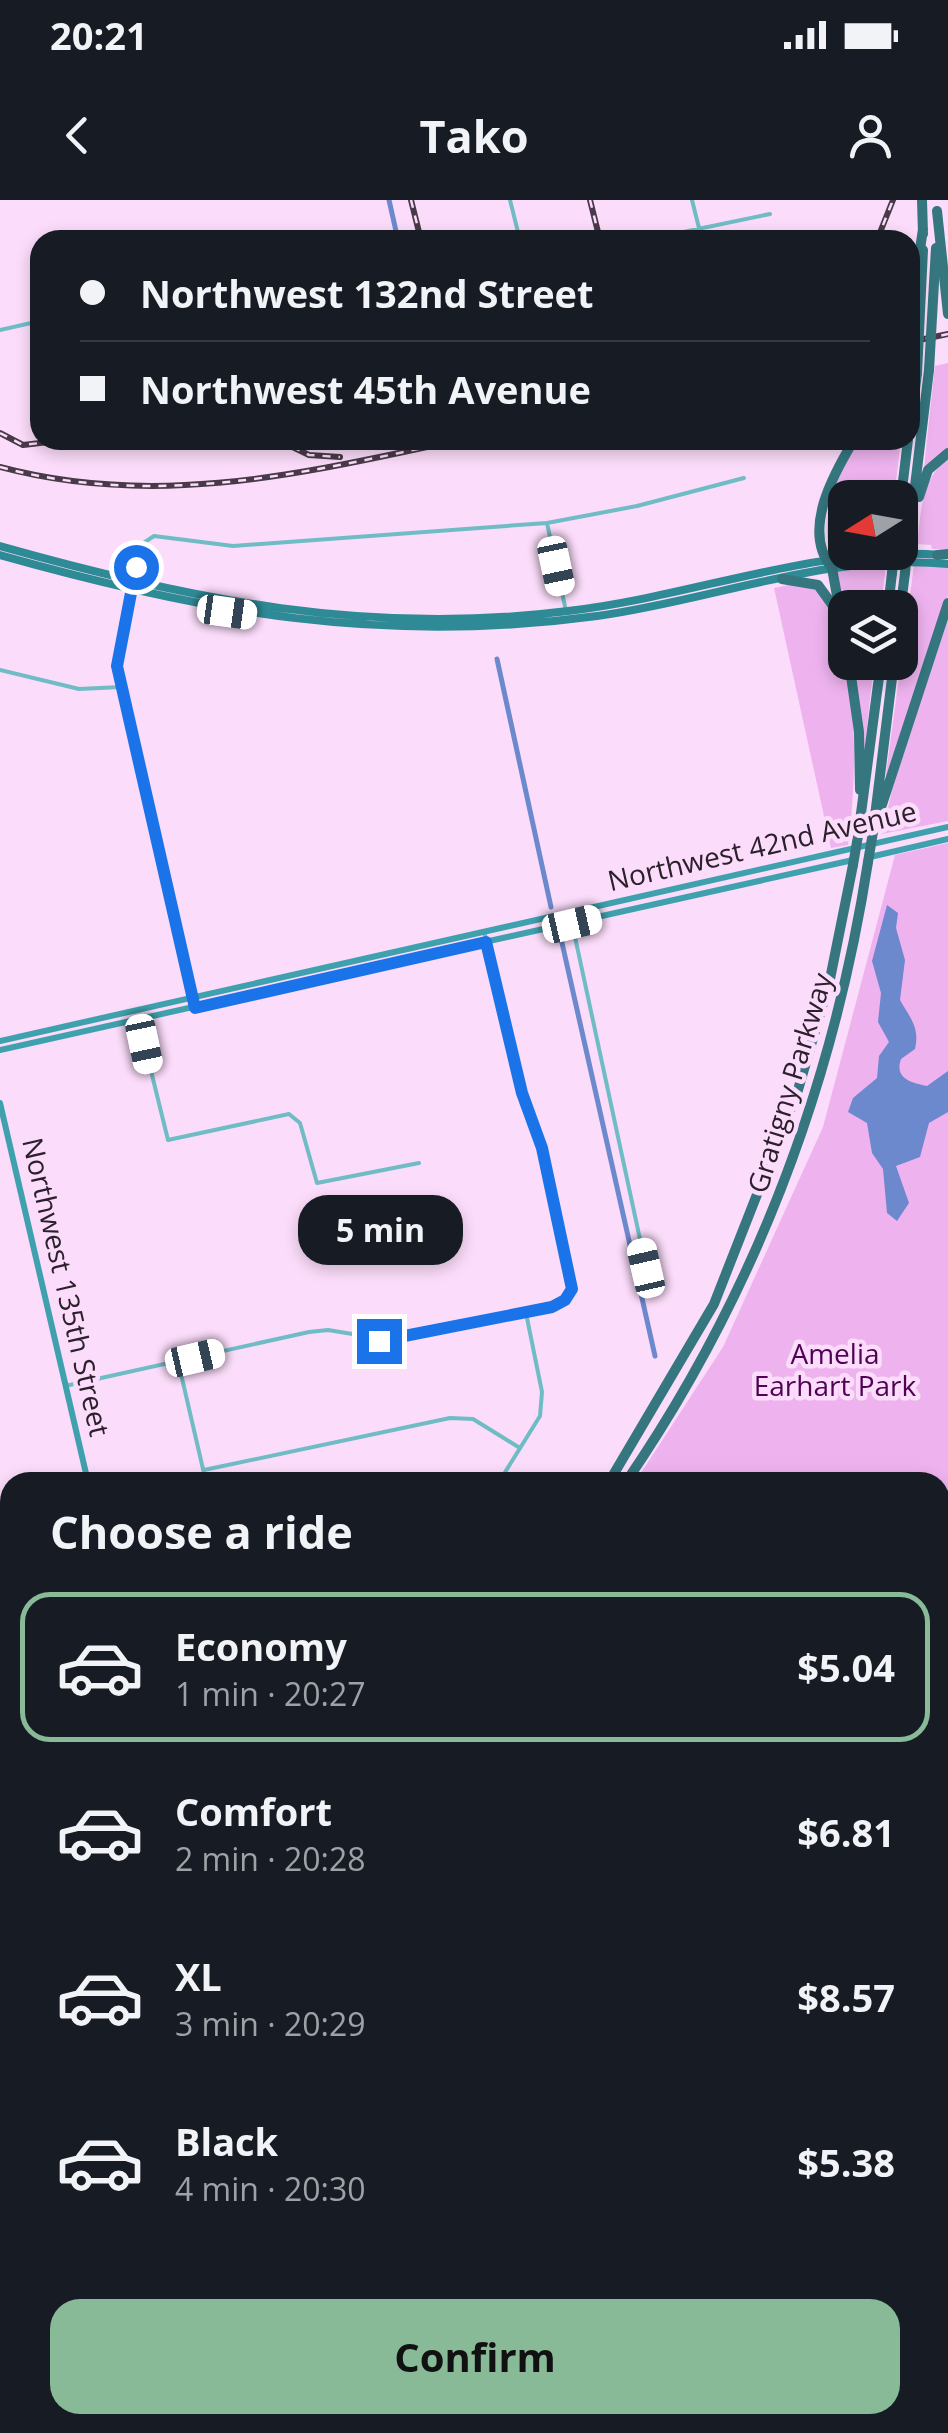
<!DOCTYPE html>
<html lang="en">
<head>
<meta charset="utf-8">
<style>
  :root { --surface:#171b24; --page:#242831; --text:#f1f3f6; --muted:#9ea1a6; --line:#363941; --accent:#88ba98 }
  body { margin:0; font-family:"Open Sans",sans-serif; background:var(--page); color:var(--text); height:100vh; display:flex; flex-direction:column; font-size:38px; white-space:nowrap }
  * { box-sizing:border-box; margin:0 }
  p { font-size:32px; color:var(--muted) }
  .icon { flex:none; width:55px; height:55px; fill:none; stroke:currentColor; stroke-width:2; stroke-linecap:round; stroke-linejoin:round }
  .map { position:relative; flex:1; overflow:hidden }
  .drawer { position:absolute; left:0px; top:1272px; width:950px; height:962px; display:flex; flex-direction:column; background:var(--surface); border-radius:30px 30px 0 0; box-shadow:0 5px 15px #0003 }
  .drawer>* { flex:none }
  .banner { position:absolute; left:30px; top:30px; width:890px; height:220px; border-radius:30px; box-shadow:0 5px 15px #0003; display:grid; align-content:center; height:220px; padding:0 50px; background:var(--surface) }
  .needle { width:65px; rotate:259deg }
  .tools { position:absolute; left:828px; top:280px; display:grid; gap:20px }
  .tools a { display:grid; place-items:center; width:90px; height:90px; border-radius:20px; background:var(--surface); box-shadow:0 5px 15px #0003; font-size:50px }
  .end { position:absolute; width:45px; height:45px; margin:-22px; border:12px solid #1a73e8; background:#fff; box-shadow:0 0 0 5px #fff }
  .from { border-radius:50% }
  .bubble { position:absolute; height:70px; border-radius:30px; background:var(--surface); box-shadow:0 5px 15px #0003; font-size:32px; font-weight:700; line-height:70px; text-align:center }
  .car { position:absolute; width:30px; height:60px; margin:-30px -15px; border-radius:12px; box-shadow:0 0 8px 2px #0007; background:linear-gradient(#fff 24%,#345 0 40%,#fff 0 76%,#345 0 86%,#fff 0) }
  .banner b { display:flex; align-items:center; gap:35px; height:95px; font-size:38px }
  .banner b+b { border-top:2px solid var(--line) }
  .banner i { width:25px; height:25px; background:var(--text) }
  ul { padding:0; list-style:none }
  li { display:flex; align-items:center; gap:30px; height:150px; margin:0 20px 15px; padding:0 30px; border:5px solid transparent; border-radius:30px }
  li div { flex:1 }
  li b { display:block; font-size:38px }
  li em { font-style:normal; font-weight:700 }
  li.current { border-color:var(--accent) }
  li>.icon { width:90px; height:90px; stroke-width:1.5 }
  h2 { padding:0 50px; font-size:45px; line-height:120px }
  .cta { display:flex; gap:20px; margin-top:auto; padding:20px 50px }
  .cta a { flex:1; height:115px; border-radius:30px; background:var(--accent); color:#111; font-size:40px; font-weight:700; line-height:115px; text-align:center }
  .status { display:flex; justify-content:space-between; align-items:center; height:70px; padding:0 50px; background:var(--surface); direction:ltr }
  .status svg { height:28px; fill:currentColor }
  header { display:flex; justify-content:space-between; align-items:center; height:130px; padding:0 50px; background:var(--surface); font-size:45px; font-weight:700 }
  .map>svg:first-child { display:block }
</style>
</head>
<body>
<div class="status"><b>20:21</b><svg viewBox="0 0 49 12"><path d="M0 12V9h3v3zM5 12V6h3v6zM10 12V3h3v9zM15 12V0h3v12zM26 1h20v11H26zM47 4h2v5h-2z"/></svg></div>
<header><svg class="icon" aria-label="back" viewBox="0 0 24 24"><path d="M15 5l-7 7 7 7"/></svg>Tako<svg class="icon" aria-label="person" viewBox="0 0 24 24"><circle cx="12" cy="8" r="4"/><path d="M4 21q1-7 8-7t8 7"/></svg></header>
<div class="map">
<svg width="948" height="2233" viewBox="0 0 948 2233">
  <rect width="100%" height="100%" fill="#fbdcfa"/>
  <path fill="#f2cef1" d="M 10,1412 L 10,2225 L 185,2225 L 185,2233 L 0,2233 L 0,1414 Z"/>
  <path fill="#eeb3ef" d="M 948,163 L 948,248 L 924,268 L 935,166 Z
    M 859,240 L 901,240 L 894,297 L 845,298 L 845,351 L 829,352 C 822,307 837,278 859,240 Z
    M 948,257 L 948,349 L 932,349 L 931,345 L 917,344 C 921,310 921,281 948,257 Z
    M 886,365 L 881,407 L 845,408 L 845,430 L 837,371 Z
    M 914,365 L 948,367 L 948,395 L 884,589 Z
    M 798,383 C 868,391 856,594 848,645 L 831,648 L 774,388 Z
    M 948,410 L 948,621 L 882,634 L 898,564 Z
    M 851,463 L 874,463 L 864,554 Z
    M 948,643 L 948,2097 L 940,2099 L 940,1282 L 635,1282 L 723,1147 L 823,927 L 895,655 Z"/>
  <path fill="#6c89cd" d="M 887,705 L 898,713 L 896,728 L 905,760 L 900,800 C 910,818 920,827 915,849 L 901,859 C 894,879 912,883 927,886 L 948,871 L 948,912 L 929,923 L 920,957 L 896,966 L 909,1003 L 897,1021 L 887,1013 L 883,969 L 872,953 L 867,923 L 848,912 L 853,898 L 877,878 L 879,856 L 889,842 L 878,822 L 881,793 L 872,761 Z
    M 940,1704 L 948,1706 L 948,1901 L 940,1910 Z"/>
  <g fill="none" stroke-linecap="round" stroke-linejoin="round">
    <path stroke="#6c89cd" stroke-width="5" d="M 389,0 L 398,40
      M 497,459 L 551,707
      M 560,734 L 655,1156
      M 0,1407 L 10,1406
      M 196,2233 L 197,2225"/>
    <path stroke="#a28ba1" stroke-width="12" d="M 0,1569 L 10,1567
      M 0,2105 L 10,2102"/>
    <path stroke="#a28ba1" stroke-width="32" d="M 0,1983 L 10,2023"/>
    <path stroke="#70bcc5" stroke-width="4" d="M 510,0 L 520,40
      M 692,0 L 702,40
      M 645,40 L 770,14
      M 0,130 L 40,121
      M 547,323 L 566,411
      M 134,377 L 142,344 L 154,336 L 233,346 L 547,323 L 637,306 L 744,278
      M 130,391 L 117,467 L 192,796
      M 0,470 L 79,489 L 121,487
      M 572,723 L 649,1081
      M 139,822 L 168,940 L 289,914 L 300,923 L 317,983 L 419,963
      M 178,1161 L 206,1282
      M 65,1186 L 309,1132 L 328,1130 L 395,1141 L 565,1100 L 572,1089 L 568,1064 L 484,731
      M 204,1270 L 450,1218 L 473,1219 L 520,1248
      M 499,1282 L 540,1216 L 542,1192 L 526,1113
      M 940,2128 L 948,2126
      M 940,2180 L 948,2178
      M 789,2225 L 791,2233
      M 378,2233 L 379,2233
      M 678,2233 L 710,2225
      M 915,2233 L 948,2226"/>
    <path stroke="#3ea1ad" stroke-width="6" d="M 870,657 L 948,639
      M 0,841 L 948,627
      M 0,850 L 853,660
      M 0,903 L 88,1282
      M 210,2233 L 211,2225
      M 219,2233 L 220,2225"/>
    <path stroke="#2e8b96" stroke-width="8" d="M 0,346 C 191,400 369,436 568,411 C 692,397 816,345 942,355
      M 0,355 C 206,413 383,445 597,416 C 714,400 829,352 948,364"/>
    <path stroke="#35767f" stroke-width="10" d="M 922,0 L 923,34
      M 937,11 L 948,114
      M 910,117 L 923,29
      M 910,228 L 917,173
      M 919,297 L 928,270 L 948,253
      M 900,306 L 908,240
      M 908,344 L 929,170
      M 937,355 L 948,354
      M 782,379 L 818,385 L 836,410
      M 888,408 L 892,373
      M 900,413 L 905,373
      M 845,440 L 832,368 C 801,331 834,273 854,240
      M 849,462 L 859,532 L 860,590
      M 875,616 L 894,462
      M 873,632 L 948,403
      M 858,636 L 881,462
      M 609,1282 L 714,1104 L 798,890 L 830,779 L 853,665
      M 626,1282 C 754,1095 833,887 868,662
      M 251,2225 L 253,2233
      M 267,2225 L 270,2233"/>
    <defs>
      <path id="rail" d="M 411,0 L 421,40
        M 590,0 L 600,40
        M 877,40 L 893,0
        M 910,142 L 948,134
        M 0,233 L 23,245 L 66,240
        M 278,240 L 309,255 L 340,257
        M 0,267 C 157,309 305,273 460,240"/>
    </defs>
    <use href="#rail" stroke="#483a48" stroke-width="6"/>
    <use href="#rail" stroke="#fbdcfa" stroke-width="2.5" stroke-dasharray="8" stroke-linecap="butt"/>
    <path stroke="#35767f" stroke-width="10" d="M 929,170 L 936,48
      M 917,173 L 923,50
      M 892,373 L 894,352
      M 905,373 L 908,344
      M 868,662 L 873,632
      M 853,665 L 858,636"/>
  </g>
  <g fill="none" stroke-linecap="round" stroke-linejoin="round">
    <path stroke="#1a73e8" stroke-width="12" d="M 136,367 L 117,466 L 195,808 L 486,742 L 522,893 L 542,948 L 572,1089 L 565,1100 L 552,1107 L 379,1141"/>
  </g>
  <g text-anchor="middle" stroke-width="9" stroke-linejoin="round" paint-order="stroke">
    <g font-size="28" fill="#2b202b" stroke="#fbdcfa">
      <text transform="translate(762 646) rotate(-13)" y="10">Northwest 42nd Avenue</text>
      <text transform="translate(790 883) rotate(-73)" y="10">Gratigny Parkway</text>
      <text transform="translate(66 1087) rotate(77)" y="10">Northwest 135th Street</text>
    </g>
    <g font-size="28" fill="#500354" stroke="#fbdcfa">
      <text x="835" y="1164">Amelia<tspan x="835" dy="32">Earhart Park</tspan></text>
    </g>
  </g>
</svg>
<div class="tools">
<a><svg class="needle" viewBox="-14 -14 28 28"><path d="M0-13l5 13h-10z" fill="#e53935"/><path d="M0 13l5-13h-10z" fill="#9ea1a6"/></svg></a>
<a><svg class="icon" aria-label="layers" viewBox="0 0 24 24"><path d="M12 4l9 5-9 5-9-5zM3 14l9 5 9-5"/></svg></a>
</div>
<i class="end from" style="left:136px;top:367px"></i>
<i class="end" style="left:379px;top:1141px"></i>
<div class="bubble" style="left:298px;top:995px;width:165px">5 min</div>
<i class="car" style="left:556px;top:366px;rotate:168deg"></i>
<i class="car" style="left:227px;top:412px;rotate:98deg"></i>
<i class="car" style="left:572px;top:724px;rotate:77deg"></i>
<i class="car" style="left:144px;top:844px;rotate:168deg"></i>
<i class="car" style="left:646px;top:1068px;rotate:347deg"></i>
<i class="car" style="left:195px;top:1158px;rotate:77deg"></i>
<div class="banner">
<b><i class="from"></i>Northwest 132nd Street</b>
<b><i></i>Northwest 45th Avenue</b>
</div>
<section class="drawer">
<h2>Choose a ride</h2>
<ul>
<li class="current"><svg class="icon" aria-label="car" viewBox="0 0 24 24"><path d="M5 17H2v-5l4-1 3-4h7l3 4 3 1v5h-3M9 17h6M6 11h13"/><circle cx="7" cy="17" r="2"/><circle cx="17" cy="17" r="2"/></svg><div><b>Economy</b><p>1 min · 20:27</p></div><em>$5.04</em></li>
<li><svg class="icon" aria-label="car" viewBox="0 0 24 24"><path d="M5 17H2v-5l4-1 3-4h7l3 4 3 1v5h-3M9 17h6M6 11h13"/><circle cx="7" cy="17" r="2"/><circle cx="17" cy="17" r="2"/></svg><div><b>Comfort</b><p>2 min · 20:28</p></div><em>$6.81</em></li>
<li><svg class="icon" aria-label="car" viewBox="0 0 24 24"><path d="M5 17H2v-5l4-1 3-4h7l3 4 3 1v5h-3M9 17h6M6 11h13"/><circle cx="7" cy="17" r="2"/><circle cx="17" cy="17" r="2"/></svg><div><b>XL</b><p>3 min · 20:29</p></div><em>$8.57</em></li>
<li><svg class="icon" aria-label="car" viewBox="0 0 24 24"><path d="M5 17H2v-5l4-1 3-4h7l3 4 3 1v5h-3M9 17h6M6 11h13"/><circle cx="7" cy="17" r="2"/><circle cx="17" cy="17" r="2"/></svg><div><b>Black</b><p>4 min · 20:30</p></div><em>$5.38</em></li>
</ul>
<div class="cta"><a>Confirm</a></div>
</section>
</div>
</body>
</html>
